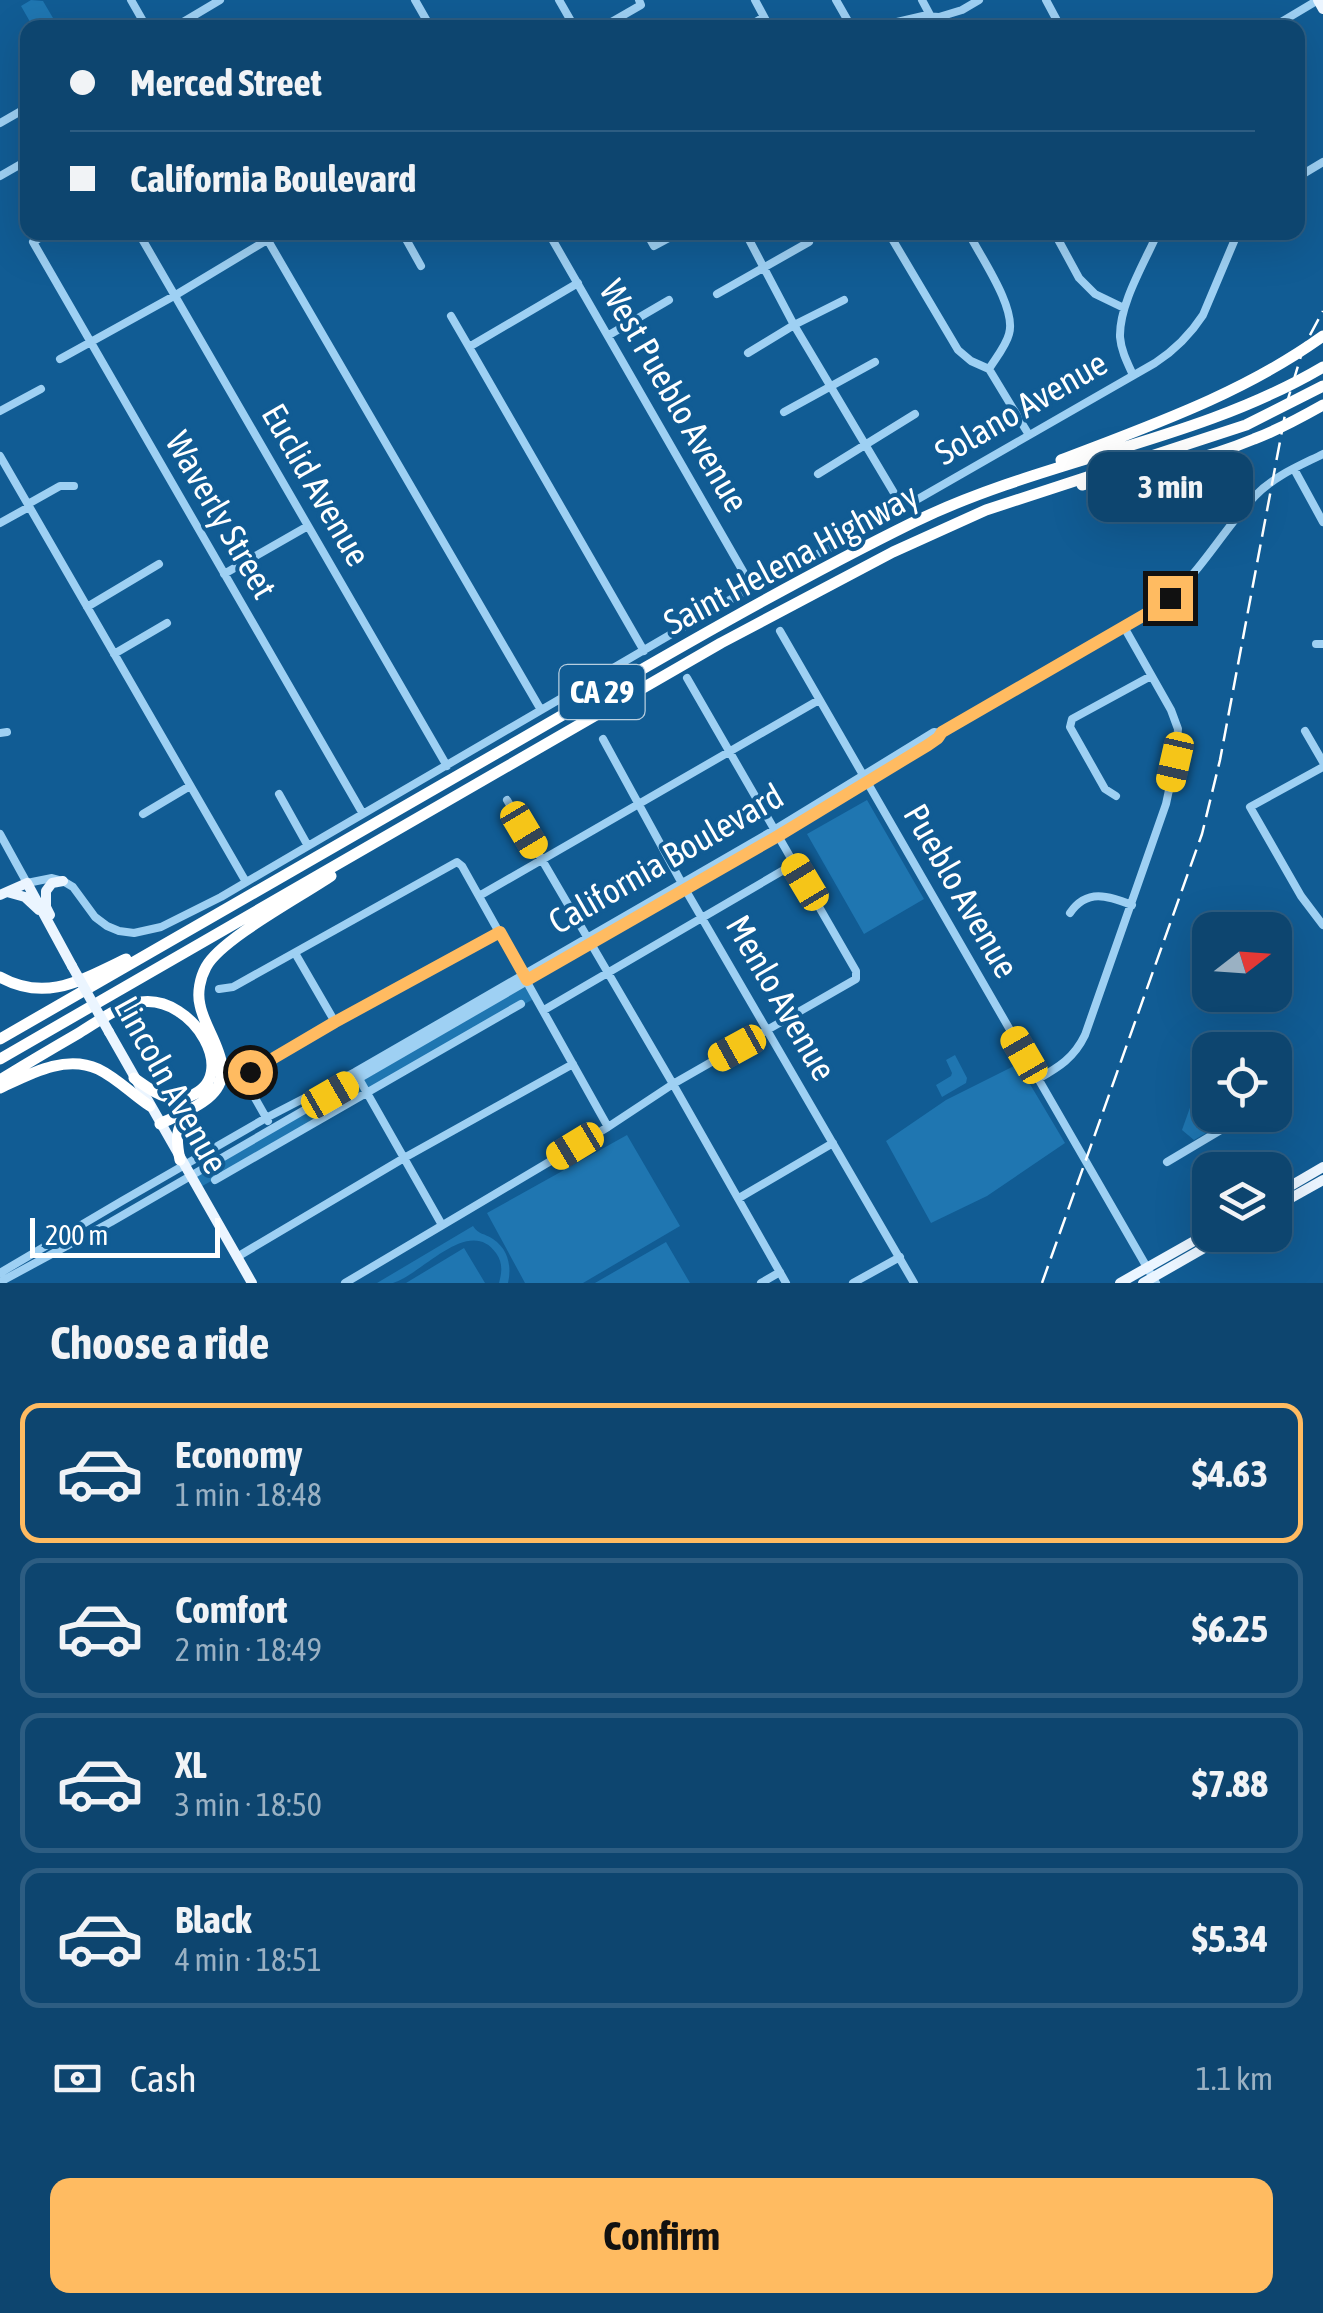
<!DOCTYPE html>
<html lang="en">
<head>
<meta charset="utf-8">
<style>
  :root { --surface:#0d456f; --page:#164c74; --text:#f1f3f6; --muted:#9ab1c3; --line:#2d5d82; --accent:#ffbb61 }
  body { margin:0; font-family:"Asap Condensed",sans-serif; background:var(--page); color:var(--text); height:100vh; display:flex; flex-direction:column; font-size:38px; white-space:nowrap }
  * { box-sizing:border-box; margin:0 }
  p { font-size:32px; color:var(--muted) }
  .icon { flex:none; width:55px; height:55px; fill:none; stroke:currentColor; stroke-width:2; stroke-linecap:round; stroke-linejoin:round }
  .map { position:relative; height:1283px; overflow:hidden }
  .side { display:flex; flex-direction:column; background:var(--surface); flex:1 }
  .side>* { flex:none }
  .hud { position:absolute; left:20px; top:20px; width:1285px; height:220px; border-radius:20px; box-shadow:0 10px 40px #0002,0 0 0 2px var(--line); display:grid; align-content:center; height:220px; padding:0 50px; background:var(--surface) }
  .needle { width:65px; rotate:73deg }
  .buttons { position:absolute; left:1192px; top:912px; display:grid; gap:20px }
  .buttons a { display:grid; place-items:center; width:100px; height:100px; border-radius:20px; background:var(--surface); box-shadow:0 10px 40px #0002,0 0 0 2px var(--line); font-size:50px }
  .scale { position:absolute; left:30px; bottom:25px; width:190px; box-sizing:border-box; padding-left:10px; border:5px solid #fff; border-top:0; font-size:28px; line-height:35px; white-space:nowrap; color:#fff; -webkit-text-stroke:8px #115c94; paint-order:stroke }
  .end { position:absolute; width:45px; height:45px; margin:-22px; border:12px solid #ffbb61; background:#111; box-shadow:0 0 0 5px #111 }
  .from { border-radius:50% }
  .bubble { position:absolute; height:70px; border-radius:20px; background:var(--surface); box-shadow:0 10px 40px #0002,0 0 0 2px var(--line); font-size:32px; font-weight:700; line-height:70px; text-align:center }
  .car { position:absolute; width:30px; height:60px; margin:-30px -15px; border-radius:12px; box-shadow:0 0 8px 2px #0007; background:linear-gradient(#f5c518 24%,#345 0 40%,#f5c518 0 76%,#345 0 86%,#f5c518 0) }
  .hud b { display:flex; align-items:center; gap:35px; height:95px; font-size:38px }
  .hud b+b { border-top:2px solid var(--line) }
  .hud i { width:25px; height:25px; background:var(--text) }
  ul { padding:0; list-style:none }
  li { display:flex; align-items:center; gap:30px; height:140px; margin:0 20px 15px; padding:0 30px; border:5px solid var(--line); border-radius:20px }
  li div { flex:1 }
  li b { display:block; font-size:38px }
  li em { font-style:normal; font-weight:700 }
  li.selected { border-color:var(--accent) }
  li>.icon { width:90px; height:90px; stroke-width:1.5 }
  h2 { padding:0 50px; font-size:45px; line-height:120px }
  .pay { display:flex; align-items:center; gap:25px; height:110px; padding:0 50px; font-size:38px }
  .pay p { margin-inline-start:auto }
  .cta { display:flex; gap:20px; margin-top:auto; padding:20px 50px }
  .cta a { flex:1; height:115px; border-radius:20px; background:var(--accent); color:#111; font-size:40px; font-weight:700; line-height:115px; text-align:center }
  .map>svg:first-child { display:block }
</style>
</head>
<body>
<div class="map">
<svg width="1323" height="1283" viewBox="0 0 1323 1283">
  <rect width="100%" height="100%" fill="#115c94"/>
  <path fill="#1f76b1" d="M 31,0 L 43,1 L 53,18 L 37,27 L 33,27 L 21,6 Z
    M 867,800 L 924,899 L 864,934 L 807,834 Z
    M 527,979 L 537,997 L 197,1189 L 190,1176 Z
    M 955,1055 L 967,1078 L 966,1083 L 942,1097 L 936,1085 L 951,1076 L 952,1073 L 946,1060 Z
    M 1018,1064 L 1065,1143 L 987,1196 L 931,1223 L 886,1141 L 946,1100 Z
    M 1198,1085 L 1208,1092 L 1198,1096 L 1197,1100 L 1213,1119 L 1209,1122 L 1213,1129 L 1194,1140 L 1182,1130 Z
    M 627,1135 L 680,1226 L 583,1283 L 525,1283 L 487,1213 Z
    M 473,1226 C 479,1235 484,1233 493,1239 C 508,1249 512,1266 508,1283 L 499,1283 C 502,1272 503,1263 496,1253 C 469,1215 421,1275 393,1283 C 388,1283 383,1283 377,1283 Z
    M 666,1242 L 690,1283 L 595,1283 Z
    M 464,1248 L 485,1283 L 406,1283 Z"/>
  <g fill="none" stroke-linecap="round" stroke-linejoin="round">
    <path stroke="#9ed0f3" stroke-width="8" d="M 131,0 L 147,28
      M 415,0 L 431,28
      M 559,0 L 575,28
      M 755,0 L 770,28
      M 836,0 L 852,28
      M 922,0 L 937,28
      M 1046,0 L 1061,28
      M 173,28 L 220,0
      M 601,28 L 641,5 L 639,0
      M 746,28 L 764,17
      M 886,28 L 897,22 L 923,16 L 939,17 L 962,10 L 979,0
      M 1271,28 L 1318,0
      M 0,123 L 28,107
      M 0,176 L 28,160
      M 1298,177 L 1323,162
      M 49,232 L 33,242 L 363,814
      M 138,232 L 447,766
      M 263,232 L 541,710
      M 402,232 L 421,266
      M 548,232 L 752,587
      M 646,232 L 654,246 L 680,232
      M 745,232 L 794,325 L 903,508
      M 888,232 L 958,350 L 971,361 L 989,369
      M 968,232 C 980,256 1017,308 1009,334 C 1006,346 995,359 989,369 L 1029,435
      M 1054,232 L 1079,278 L 1095,294 L 1124,308
      M 578,283 L 469,347 L 644,651
      M 717,294 L 809,242
      M 451,316 L 469,347
      M 609,335 L 669,300
      M 748,353 L 794,325 L 844,300
      M 60,359 L 174,296 L 267,240
      M 1133,375 C 1127,362 1121,350 1120,337 C 1119,304 1145,262 1158,232
      M 0,411 L 41,389
      M 784,412 L 875,362
      M 0,456 L 246,882
      M 1294,469 L 1323,522
      M 818,474 L 915,414
      M 28,504 L 60,486 L 74,486
      M 0,523 L 29,507
      M 224,574 L 308,526
      M 87,607 L 159,564
      M 780,631 L 1156,1283
      M 1316,644 L 1323,644
      M 114,654 L 167,623
      M 1305,731 L 1323,762
      M 0,733 L 7,732
      M 603,739 L 685,889 L 914,1283
      M 1323,767 L 1250,807 L 1301,896 L 1323,925
      M 279,794 L 308,846
      M 1116,796 L 1105,789 L 1070,727 L 1072,719 L 1151,676
      M 507,800 L 673,1084 L 786,1283
      M 143,814 L 190,786
      M 0,834 L 27,883 L 52,878 L 63,881 L 73,887 L 95,917 L 107,926 L 119,931 L 134,933 L 161,927 L 221,897 L 308,846 L 752,587 L 857,534 L 1155,363 C 1175,350 1190,335 1203,315 L 1238,232
      M 479,896 L 819,700
      M 1070,913 C 1087,888 1108,896 1132,905
      M 295,953 L 335,1022
      M 219,989 L 233,987 L 457,862 L 462,866 L 608,1127
      M 544,1010 L 794,864
      M 358,1077 L 442,1225
      M 1038,1079 C 1059,1067 1074,1058 1085,1035 L 1166,804 L 1175,762 L 1178,729 L 1171,710 L 1124,627
      M 268,1121 L 247,1084 L 250,1072 L 335,1022 L 499,931
      M 1167,1162 L 1246,1115
      M 215,1180 L 521,1004
      M 739,1198 L 833,1143
      M 237,1257 L 404,1158 L 573,1064
      M 0,1273 L 122,1201 L 266,1118 L 355,1072 L 774,830 L 934,732 L 942,733
      M 0,1282 L 111,1222 L 778,836 L 928,745 L 939,739 L 942,733 L 1161,605 C 1200,575 1222,531 1255,496 C 1274,476 1299,466 1323,454
      M 345,1283 L 608,1127 L 673,1084 L 856,979 L 856,971 L 687,678
      M 761,1283 L 780,1272
      M 853,1283 L 900,1257"/>
    <path stroke="#ebf5ff" stroke-width="10" d="M 1318,0 L 1323,9
      M 7,892 L 25,897 L 39,910
      M 0,895 L 27,883 L 72,966
      M 50,915 L 46,907 L 46,891 L 52,883 L 63,881
      M 109,1032 L 252,1283
      M 1275,1195 L 1323,1167
      M 1275,1207 L 1323,1180
      M 1120,1283 L 1210,1232
      M 1143,1283 L 1227,1235"/>
    <path stroke="#fff" stroke-width="11" d="M 1061,460 C 1152,425 1244,393 1323,336
      M 1082,485 C 1140,473 1199,462 1254,439 C 1278,430 1300,418 1323,405
      M 0,977 C 47,1003 83,979 126,959
      M 0,1039 C 168,943 336,846 504,749 C 639,671 774,591 914,522 C 1046,458 1196,442 1323,367
      M 0,1059 L 721,643 L 893,552 L 986,510 L 1246,425 L 1323,386
      M 0,1080 C 26,1064 53,1048 79,1033 C 99,1021 119,1005 141,1002 C 194,995 241,1077 190,1096 C 182,1099 175,1099 167,1097 C 155,1094 144,1085 134,1078
      M 0,1088 C 30,1074 65,1054 98,1069 C 117,1078 133,1095 150,1106
      M 160,1124 C 176,1116 195,1109 208,1098 C 242,1070 205,1034 200,1005 C 197,993 200,978 206,967 C 221,939 302,896 331,876
      M 180,1160 C 176,1140 175,1129 188,1113"/>
    <path stroke="#fff" stroke-width="2.5" stroke-dasharray="18 8" stroke-linecap="butt" d="M 1042,1283 L 1202,834 L 1220,760 L 1288,399 L 1304,346 L 1323,311"/>
    <path stroke="#ebf5ff" stroke-width="10" d="M 72,966 L 109,1032"/>
  </g>
  <g fill="none" stroke-linecap="round" stroke-linejoin="round">
    <path stroke="#ffbb61" stroke-width="12" d="M 250,1072 L 335,1022 L 500,932 L 527,980 L 778,836 L 928,745 L 938,738 L 942,732 L 1146,614 L 1170,598"/>
  </g>
  <g text-anchor="middle" stroke-width="8" stroke-linejoin="round" paint-order="stroke">
    <rect fill="#115c94" stroke="#b8cedf" stroke-width="2.5" x="559.5" y="665" width="85" height="54" rx="8"/>
    <g font-size="32" font-weight="bold" fill="#fff">
      <text x="602" y="703">CA 29</text>
    </g>
    <g font-size="35" fill="#fff" stroke="#115c94">
      <text transform="translate(674 396) rotate(60)" y="12">West Pueblo Avenue</text>
      <text transform="translate(1021 408) rotate(-30)" y="12">Solano Avenue</text>
      <text transform="translate(316 485) rotate(60)" y="12">Euclid Avenue</text>
      <text transform="translate(221 515) rotate(60)" y="12">Waverly Street</text>
      <text transform="translate(791 559) rotate(-28)" y="12">Saint Helena Highway</text>
      <text transform="translate(666 859) rotate(-30)" y="12">California Boulevard</text>
      <text transform="translate(961 891) rotate(60)" y="12">Pueblo Avenue</text>
      <text transform="translate(781 998) rotate(60)" y="12">Menlo Avenue</text>
      <text transform="translate(171 1085) rotate(61)" y="12">Lincoln Avenue</text>
    </g>
  </g>
</svg>
<div class="buttons">
<a><svg class="needle" viewBox="-14 -14 28 28"><path d="M0-13l5 13h-10z" fill="#e53935"/><path d="M0 13l5-13h-10z" fill="#9ab1c3"/></svg></a>
<a><svg class="icon" aria-label="locate" viewBox="0 0 24 24"><circle cx="12" cy="12" r="6"/><path d="M12 2v4M12 18v4M2 12h4M18 12h4"/></svg></a>
<a><svg class="icon" aria-label="layers" viewBox="0 0 24 24"><path d="M12 4l9 5-9 5-9-5zM3 14l9 5 9-5"/></svg></a>
</div>
<div class="scale">200 m</div>
<i class="end from" style="left:250px;top:1072px"></i>
<i class="end" style="left:1170px;top:598px"></i>
<div class="bubble" style="left:1088px;top:452px;width:165px">3 min</div>
<i class="car" style="left:1175px;top:762px;rotate:193deg"></i>
<i class="car" style="left:524px;top:830px;rotate:149deg"></i>
<i class="car" style="left:805px;top:882px;rotate:329deg"></i>
<i class="car" style="left:737px;top:1048px;rotate:241deg"></i>
<i class="car" style="left:1024px;top:1055px;rotate:330deg"></i>
<i class="car" style="left:330px;top:1095px;rotate:60deg"></i>
<i class="car" style="left:575px;top:1146px;rotate:239deg"></i>
<div class="hud">
<b><i class="from"></i>Merced Street</b>
<b><i></i>California Boulevard</b>
</div>
</div>
<section class="side">
<h2>Choose a ride</h2>
<ul>
<li class="selected"><svg class="icon" aria-label="car" viewBox="0 0 24 24"><path d="M5 17H2v-5l4-1 3-4h7l3 4 3 1v5h-3M9 17h6M6 11h13"/><circle cx="7" cy="17" r="2"/><circle cx="17" cy="17" r="2"/></svg><div><b>Economy</b><p>1 min · 18:48</p></div><em>$4.63</em></li>
<li><svg class="icon" aria-label="car" viewBox="0 0 24 24"><path d="M5 17H2v-5l4-1 3-4h7l3 4 3 1v5h-3M9 17h6M6 11h13"/><circle cx="7" cy="17" r="2"/><circle cx="17" cy="17" r="2"/></svg><div><b>Comfort</b><p>2 min · 18:49</p></div><em>$6.25</em></li>
<li><svg class="icon" aria-label="car" viewBox="0 0 24 24"><path d="M5 17H2v-5l4-1 3-4h7l3 4 3 1v5h-3M9 17h6M6 11h13"/><circle cx="7" cy="17" r="2"/><circle cx="17" cy="17" r="2"/></svg><div><b>XL</b><p>3 min · 18:50</p></div><em>$7.88</em></li>
<li><svg class="icon" aria-label="car" viewBox="0 0 24 24"><path d="M5 17H2v-5l4-1 3-4h7l3 4 3 1v5h-3M9 17h6M6 11h13"/><circle cx="7" cy="17" r="2"/><circle cx="17" cy="17" r="2"/></svg><div><b>Black</b><p>4 min · 18:51</p></div><em>$5.34</em></li>
</ul>
<div class="pay"><svg class="icon" aria-label="cash" viewBox="0 0 24 24"><path d="M3 7h18v10H3z"/><circle cx="12" cy="12" r="2"/></svg>Cash<p>1.1 km</p></div>
<div class="cta"><a>Confirm</a></div>
</section>
</body>
</html>
